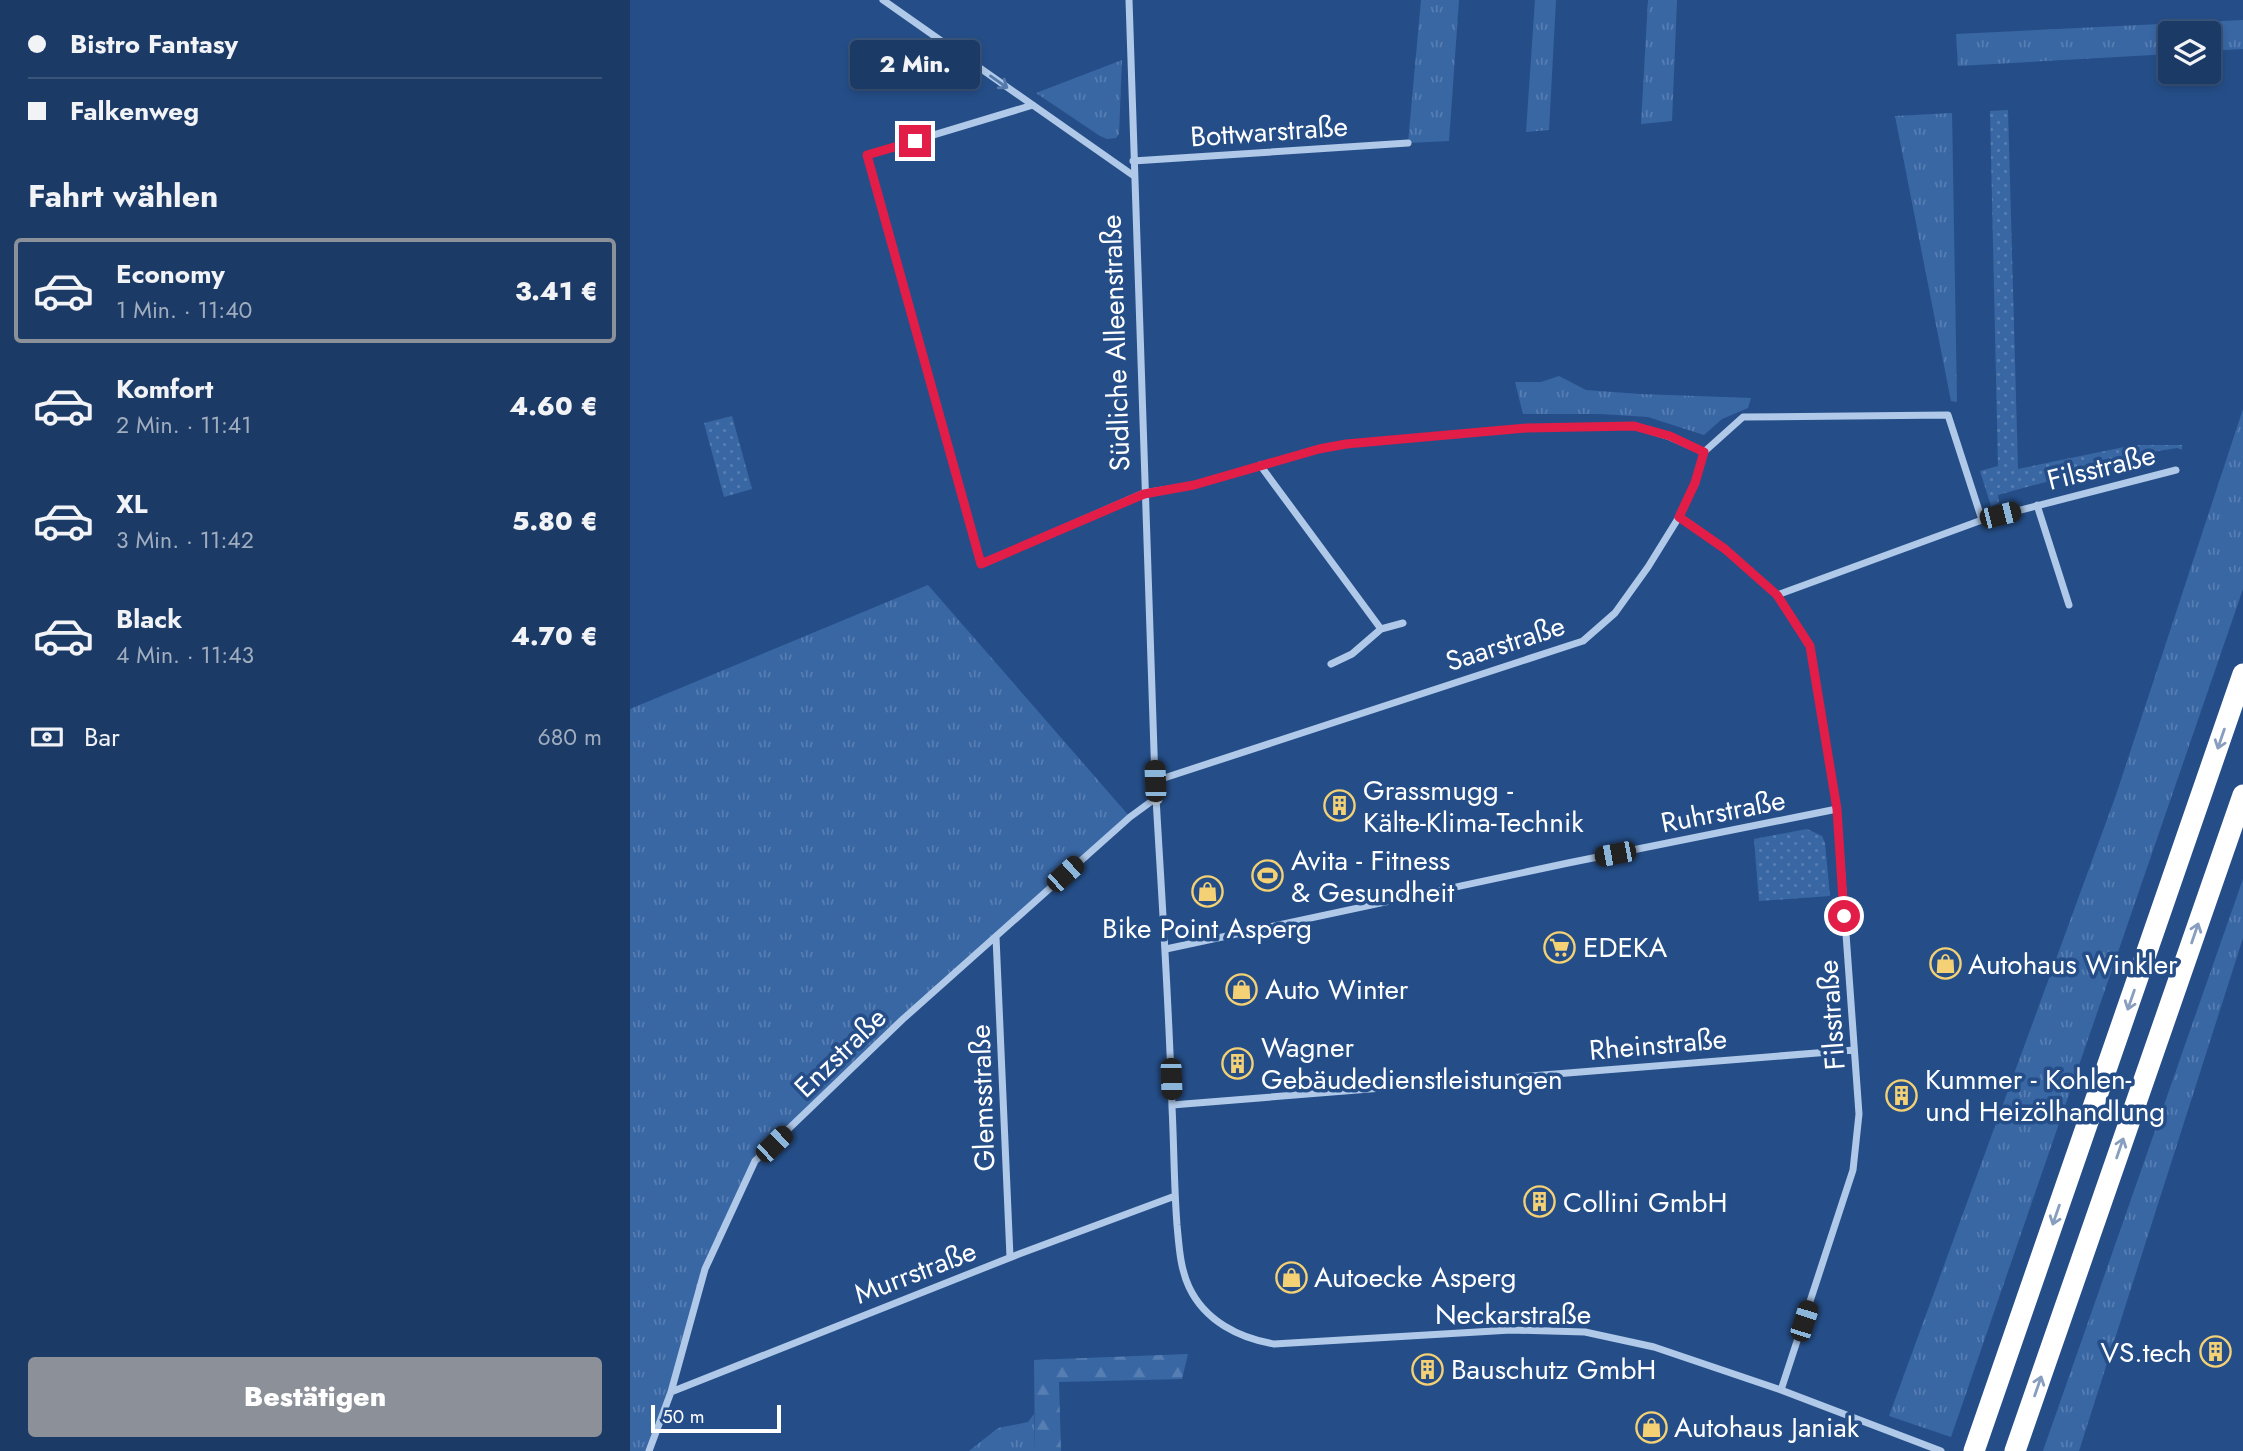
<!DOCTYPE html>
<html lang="de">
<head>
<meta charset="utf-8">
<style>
  :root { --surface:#1c3a66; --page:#25416c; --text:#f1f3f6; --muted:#a0adbf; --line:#3a547a; --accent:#8c9099 }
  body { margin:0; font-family:Jost,sans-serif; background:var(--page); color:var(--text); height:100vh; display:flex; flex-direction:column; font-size:26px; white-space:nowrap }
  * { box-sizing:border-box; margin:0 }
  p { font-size:23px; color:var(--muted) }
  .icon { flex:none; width:38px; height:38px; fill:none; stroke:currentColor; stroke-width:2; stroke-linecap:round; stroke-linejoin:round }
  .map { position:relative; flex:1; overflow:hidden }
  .sheet { display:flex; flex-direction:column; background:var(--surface); width:630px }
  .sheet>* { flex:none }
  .guide { display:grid; align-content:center; height:154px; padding:0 28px; background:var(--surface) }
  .buttons { position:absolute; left:1528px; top:21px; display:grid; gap:14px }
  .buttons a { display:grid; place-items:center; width:63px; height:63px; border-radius:7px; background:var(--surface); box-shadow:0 4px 10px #0003,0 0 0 2px var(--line); font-size:35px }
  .scale { position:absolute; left:21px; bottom:18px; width:130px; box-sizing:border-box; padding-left:7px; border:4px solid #fff; border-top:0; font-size:19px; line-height:24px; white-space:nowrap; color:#fff; -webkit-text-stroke:5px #254e88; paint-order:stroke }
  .end { position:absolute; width:32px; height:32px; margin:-16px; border:9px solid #e11d48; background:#fff; box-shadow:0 0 0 4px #fff }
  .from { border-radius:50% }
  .bubble { position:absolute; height:49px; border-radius:7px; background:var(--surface); box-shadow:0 4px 10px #0003,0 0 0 2px var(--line); font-size:23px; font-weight:800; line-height:49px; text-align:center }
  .car { position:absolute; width:21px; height:42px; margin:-21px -10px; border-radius:9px; box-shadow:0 0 5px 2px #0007; background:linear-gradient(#222 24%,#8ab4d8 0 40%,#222 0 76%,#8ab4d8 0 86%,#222 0) }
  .guide b { display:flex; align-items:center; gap:24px; height:66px; font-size:26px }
  .guide b+b { border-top:2px solid var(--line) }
  .guide i { width:18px; height:18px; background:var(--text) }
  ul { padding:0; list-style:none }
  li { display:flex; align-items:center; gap:21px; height:105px; margin:0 14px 10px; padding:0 14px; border:4px solid transparent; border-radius:7px }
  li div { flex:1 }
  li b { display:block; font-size:26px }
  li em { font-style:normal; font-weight:800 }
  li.current { border-color:var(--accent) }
  li>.icon { width:63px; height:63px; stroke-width:1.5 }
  h2 { padding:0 28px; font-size:32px; line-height:84px }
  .pay { display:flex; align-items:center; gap:18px; height:77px; padding:0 28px; font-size:26px }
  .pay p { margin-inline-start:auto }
  .cta { display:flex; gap:14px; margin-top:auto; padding:14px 28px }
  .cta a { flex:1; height:80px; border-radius:7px; background:var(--accent); color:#fff; font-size:28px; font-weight:800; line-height:80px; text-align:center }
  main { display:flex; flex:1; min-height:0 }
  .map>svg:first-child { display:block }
</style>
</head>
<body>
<main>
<section class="sheet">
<div class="guide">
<b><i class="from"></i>Bistro Fantasy</b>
<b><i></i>Falkenweg</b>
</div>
<h2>Fahrt wählen</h2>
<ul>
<li class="current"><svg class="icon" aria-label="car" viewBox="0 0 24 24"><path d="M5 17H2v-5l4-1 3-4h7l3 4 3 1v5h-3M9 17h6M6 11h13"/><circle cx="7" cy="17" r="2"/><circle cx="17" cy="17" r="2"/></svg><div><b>Economy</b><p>1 Min. · 11:40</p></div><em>3.41 €</em></li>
<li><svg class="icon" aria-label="car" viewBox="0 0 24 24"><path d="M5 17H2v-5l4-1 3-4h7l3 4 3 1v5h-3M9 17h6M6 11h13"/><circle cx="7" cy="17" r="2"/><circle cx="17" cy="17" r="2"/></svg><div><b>Komfort</b><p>2 Min. · 11:41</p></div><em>4.60 €</em></li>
<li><svg class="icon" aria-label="car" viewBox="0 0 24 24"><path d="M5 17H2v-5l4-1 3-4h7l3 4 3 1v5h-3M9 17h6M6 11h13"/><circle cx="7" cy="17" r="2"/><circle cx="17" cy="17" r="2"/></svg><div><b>XL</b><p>3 Min. · 11:42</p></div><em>5.80 €</em></li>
<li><svg class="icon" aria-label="car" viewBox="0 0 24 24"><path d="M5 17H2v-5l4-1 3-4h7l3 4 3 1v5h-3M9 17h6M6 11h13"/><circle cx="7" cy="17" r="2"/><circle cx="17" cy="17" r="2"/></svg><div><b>Black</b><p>4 Min. · 11:43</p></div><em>4.70 €</em></li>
</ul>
<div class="pay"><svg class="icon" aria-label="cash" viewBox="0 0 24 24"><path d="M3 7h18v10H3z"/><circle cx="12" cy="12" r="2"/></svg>Bar<p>680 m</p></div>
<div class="cta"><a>Bestätigen</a></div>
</section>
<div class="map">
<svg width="1613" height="1451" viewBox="0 0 1613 1451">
  <defs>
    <pattern id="grass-tufts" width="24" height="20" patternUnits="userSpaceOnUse" patternTransform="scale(1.75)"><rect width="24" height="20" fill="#3967a4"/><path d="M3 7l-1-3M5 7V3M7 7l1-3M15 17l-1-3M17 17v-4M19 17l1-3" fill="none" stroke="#577eb2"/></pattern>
    <pattern id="forest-firs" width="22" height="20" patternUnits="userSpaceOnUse" patternTransform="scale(1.75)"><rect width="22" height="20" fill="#3967a4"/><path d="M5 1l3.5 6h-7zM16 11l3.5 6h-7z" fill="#577eb2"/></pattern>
    <pattern id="park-dots" width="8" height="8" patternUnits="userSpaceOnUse" patternTransform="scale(1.75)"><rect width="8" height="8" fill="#3967a4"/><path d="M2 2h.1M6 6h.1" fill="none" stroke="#577eb2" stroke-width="1.8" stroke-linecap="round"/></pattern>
  </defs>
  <rect width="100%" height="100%" fill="#254e88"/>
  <path fill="url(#grass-tufts)" d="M 791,0 L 829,0 L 819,141 L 778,143 Z
    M 905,0 L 926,0 L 919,130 L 896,132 Z
    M 1018,0 L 1047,0 L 1042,121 L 1011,124 Z
    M 1613,20 L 1613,49 L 1579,51 L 1578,33 L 1540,33 L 1540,54 L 1328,66 L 1326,34 Z
    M 492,60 L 489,134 L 486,138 L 477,139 L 470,136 L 406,93 Z
    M 1322,113 L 1327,402 L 1321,401 L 1265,116 Z
    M 929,376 L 956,390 L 1010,394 L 1121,398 L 1118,408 L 1092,419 L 1074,435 L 1018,417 L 971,414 L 893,414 L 885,382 L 911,382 Z
    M 1613,409 L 1613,589 L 1321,1437 L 1259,1416 L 1486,795 Z
    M 298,585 L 500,817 L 273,1019 L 125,1161 L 75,1269 L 41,1392 L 16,1451 L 0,1451 L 0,709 Z
    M 1613,879 L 1613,938 L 1449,1451 L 1413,1451 Z
    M 404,1414 L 405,1451 L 339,1451 L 368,1428 L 398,1422 Z"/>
  <path fill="url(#forest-firs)" d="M 558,1354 L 552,1379 L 429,1382 L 431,1451 L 405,1451 L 404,1360 Z"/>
  <path fill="url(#park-dots)" d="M 1378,110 L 1388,469 L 1504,445 L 1552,445 L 1552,450 L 1547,448 L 1528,451 L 1368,495 L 1369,503 L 1361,506 L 1350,471 L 1368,466 L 1360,111 Z
    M 102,416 L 122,489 L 94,497 L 74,423 Z
    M 1177,829 L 1192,836 L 1195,843 L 1200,896 L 1129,901 L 1124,839 Z"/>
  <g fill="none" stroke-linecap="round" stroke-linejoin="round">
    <path stroke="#b0c9e9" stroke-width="7" d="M 253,0 L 504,176
      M 499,0 L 525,781 L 953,641 L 985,613 L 1018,567 L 1049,517 L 1065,483 L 1074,452 L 1113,417 L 1318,415 L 1352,520
      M 403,105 L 237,155 L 351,564 L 514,493 L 564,485 L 689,449 L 716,444 L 896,428 L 1004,426 L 1040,437 L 1074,452
      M 503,161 L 778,143
      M 630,465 L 751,629 L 722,654 L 701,664
      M 1407,505 L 1439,605
      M 1049,517 L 1095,549 L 1147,595 L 1180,646 L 1207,809 L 1229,1114 L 1223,1170 L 1151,1390
      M 1147,595 L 1352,520 L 1546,470
      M 751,629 L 773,623
      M 526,798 C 532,901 539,1004 542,1107 C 544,1146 544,1186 547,1225 C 549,1245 550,1268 559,1287 C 575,1321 609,1338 644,1344 L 881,1330 L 955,1332 L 1024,1347 L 1151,1390 L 1311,1451
      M 366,937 L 380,1257
      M 536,949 L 938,863 L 1207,809
      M 542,1105 L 1224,1050
      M 41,1392 L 389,1254 L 545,1196
      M 19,1451 L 41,1392 L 75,1269 L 125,1161 L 273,1019 L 500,817 L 526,798"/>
    <path stroke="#dbe7f8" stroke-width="14" d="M 525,781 L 526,798"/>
    <path stroke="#fff" stroke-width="21" d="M 1344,1451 L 1613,674
      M 1385,1451 L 1613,795"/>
  </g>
  <defs><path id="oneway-shaft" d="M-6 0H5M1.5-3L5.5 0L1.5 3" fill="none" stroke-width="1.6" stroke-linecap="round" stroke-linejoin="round" transform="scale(1.75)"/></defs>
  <use stroke="#5679aa" href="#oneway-shaft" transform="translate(369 82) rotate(35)"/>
  <g stroke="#879ebe">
    <use href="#oneway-shaft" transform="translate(1591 739) rotate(109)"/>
    <use href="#oneway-shaft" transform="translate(1565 933) rotate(-71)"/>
    <use href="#oneway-shaft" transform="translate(1501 1000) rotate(109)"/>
    <use href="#oneway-shaft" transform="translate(1490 1148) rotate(-71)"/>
    <use href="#oneway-shaft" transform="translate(1426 1215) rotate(109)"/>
    <use href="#oneway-shaft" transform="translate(1408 1386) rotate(-71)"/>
  </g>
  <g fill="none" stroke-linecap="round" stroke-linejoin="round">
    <path stroke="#e11d48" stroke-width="9" d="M 285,141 L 237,155 L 351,564 L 514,494 L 564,485 L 689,449 L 716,444 L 897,428 L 1004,426 L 1040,436 L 1074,452 L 1065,483 L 1049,517 L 1095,549 L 1147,595 L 1180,646 L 1207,809 L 1214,916"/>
  </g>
  <defs>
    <symbol id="building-ring" viewBox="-11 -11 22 22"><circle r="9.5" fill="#254e88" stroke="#f3d174" stroke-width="1.5"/><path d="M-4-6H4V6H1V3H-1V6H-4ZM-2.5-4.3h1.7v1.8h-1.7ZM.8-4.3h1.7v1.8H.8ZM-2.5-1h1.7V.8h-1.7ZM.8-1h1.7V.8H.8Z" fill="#f3d174"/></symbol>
    <symbol id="stadium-ring" viewBox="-11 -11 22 22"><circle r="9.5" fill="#254e88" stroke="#f3d174" stroke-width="1.5"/><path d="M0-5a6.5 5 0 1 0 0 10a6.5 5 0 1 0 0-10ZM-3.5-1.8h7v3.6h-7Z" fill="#f3d174"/></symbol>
    <symbol id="shop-ring" viewBox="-11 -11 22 22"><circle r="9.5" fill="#254e88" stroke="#f3d174" stroke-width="1.5"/><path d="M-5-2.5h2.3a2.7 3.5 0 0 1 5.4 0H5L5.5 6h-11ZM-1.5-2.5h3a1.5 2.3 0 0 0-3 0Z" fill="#f3d174"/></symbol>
    <symbol id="supermarket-ring" viewBox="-11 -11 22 22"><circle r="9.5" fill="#254e88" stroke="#f3d174" stroke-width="1.5"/><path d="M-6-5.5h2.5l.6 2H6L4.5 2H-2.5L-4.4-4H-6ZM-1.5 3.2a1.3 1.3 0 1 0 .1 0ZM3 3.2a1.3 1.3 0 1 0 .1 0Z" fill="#f3d174"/></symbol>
  </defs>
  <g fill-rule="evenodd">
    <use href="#building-ring" x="692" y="788" width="35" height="35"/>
    <use href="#stadium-ring" x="620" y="858" width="35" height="35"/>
    <use href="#shop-ring" x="560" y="874" width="35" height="35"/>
    <use href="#supermarket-ring" x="912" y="930" width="35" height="35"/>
    <use href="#shop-ring" x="1298" y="946" width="35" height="35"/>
    <use href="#shop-ring" x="594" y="972" width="35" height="35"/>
    <use href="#building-ring" x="590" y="1046" width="35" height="35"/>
    <use href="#building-ring" x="1254" y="1078" width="35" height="35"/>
    <use href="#building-ring" x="892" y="1184" width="35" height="35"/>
    <use href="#shop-ring" x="644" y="1260" width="35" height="35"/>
    <use href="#building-ring" x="1568" y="1334" width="35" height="35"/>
    <use href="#building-ring" x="780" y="1352" width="35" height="35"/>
    <use href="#shop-ring" x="1004" y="1410" width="35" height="35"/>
  </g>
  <g text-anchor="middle" stroke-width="7" stroke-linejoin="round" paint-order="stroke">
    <g font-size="28" fill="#fff" stroke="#254e88">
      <text transform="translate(639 131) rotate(-4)" y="10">Bottwarstraße</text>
      <text transform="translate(485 343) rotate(-92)" y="10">Südliche Alleenstraße</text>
      <text transform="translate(1471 467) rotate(-14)" y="10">Filsstraße</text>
      <text transform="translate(875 643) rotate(-18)" y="10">Saarstraße</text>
      <text transform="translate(1093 811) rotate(-11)" y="10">Ruhrstraße</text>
      <text transform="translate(1201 1015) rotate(-94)" y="10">Filsstraße</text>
      <text transform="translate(1028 1044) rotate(-5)" y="10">Rheinstraße</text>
      <text transform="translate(210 1052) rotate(-44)" y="10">Enzstraße</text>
      <text transform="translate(352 1098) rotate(-92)" y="10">Glemsstraße</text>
      <text transform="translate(285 1272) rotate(-21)" y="10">Murrstraße</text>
      <text x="883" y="1324">Neckarstraße</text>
    </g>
    <g font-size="28" fill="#fff" stroke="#254e88" text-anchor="start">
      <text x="733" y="800">Grassmugg -<tspan x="733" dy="32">Kälte-Klima-Technik</tspan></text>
      <text x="661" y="870">Avita - Fitness<tspan x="661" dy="32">&amp; Gesundheit</tspan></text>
      <text x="577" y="938" text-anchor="middle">Bike Point Asperg</text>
      <text x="953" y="957">EDEKA</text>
      <text x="1338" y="974">Autohaus Winkler</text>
      <text x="635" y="999">Auto Winter</text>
      <text x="631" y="1057">Wagner<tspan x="631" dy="32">Gebäudedienstleistungen</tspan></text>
      <text x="1295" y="1089">Kummer - Kohlen-<tspan x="1295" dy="32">und Heizölhandlung</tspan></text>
      <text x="933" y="1212">Collini GmbH</text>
      <text x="684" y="1287">Autoecke Asperg</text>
      <text x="1562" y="1362" text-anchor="end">VS.tech</text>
      <text x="821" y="1379">Bauschutz GmbH</text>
      <text x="1044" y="1437">Autohaus Janiak</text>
    </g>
  </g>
</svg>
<div class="buttons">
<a><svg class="icon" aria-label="layers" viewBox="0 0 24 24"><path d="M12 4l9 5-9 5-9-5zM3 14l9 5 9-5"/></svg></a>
</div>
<div class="scale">50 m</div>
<i class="end from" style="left:1214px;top:916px"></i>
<i class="end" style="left:285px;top:141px"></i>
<div class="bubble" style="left:220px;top:40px;width:130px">2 Min.</div>
<i class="car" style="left:1370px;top:515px;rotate:76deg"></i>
<i class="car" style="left:525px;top:781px;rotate:358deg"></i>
<i class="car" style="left:985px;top:854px;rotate:259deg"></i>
<i class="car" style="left:435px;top:874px;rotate:48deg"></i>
<i class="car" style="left:541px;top:1079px;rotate:178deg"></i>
<i class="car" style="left:144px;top:1144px;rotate:46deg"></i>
<i class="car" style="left:1174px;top:1321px;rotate:18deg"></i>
</div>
</main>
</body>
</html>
